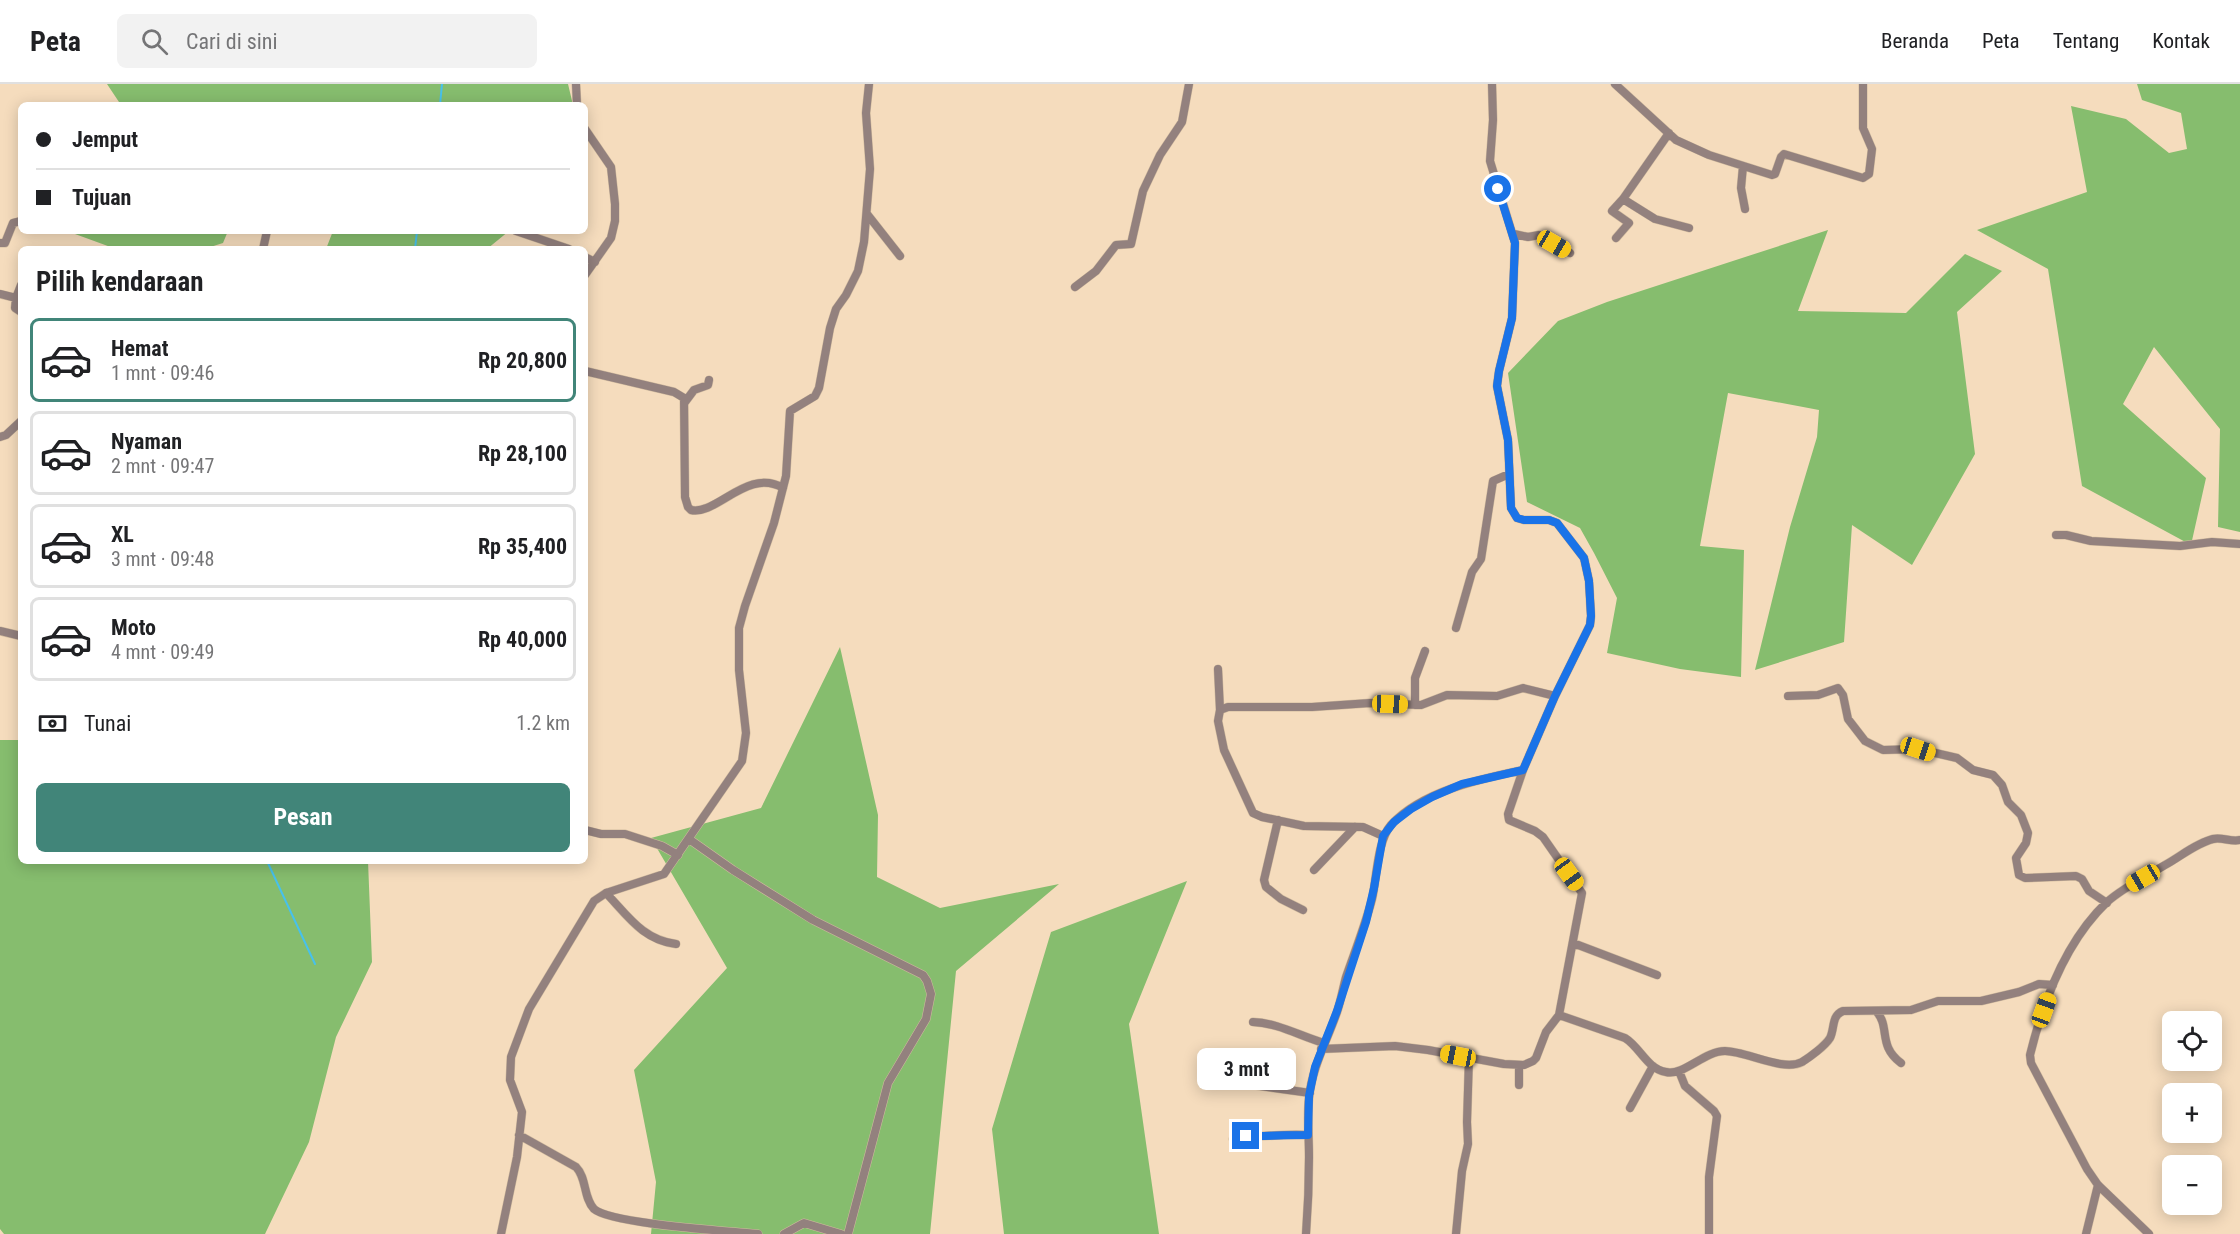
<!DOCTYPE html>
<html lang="id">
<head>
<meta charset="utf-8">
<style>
  :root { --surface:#fff; --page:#f2f2f2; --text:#202124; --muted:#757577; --line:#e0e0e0; --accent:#418579 }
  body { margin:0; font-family:"Roboto Condensed",sans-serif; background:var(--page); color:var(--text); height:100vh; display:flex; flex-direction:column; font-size:22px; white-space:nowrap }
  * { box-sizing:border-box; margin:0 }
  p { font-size:20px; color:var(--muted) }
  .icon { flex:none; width:33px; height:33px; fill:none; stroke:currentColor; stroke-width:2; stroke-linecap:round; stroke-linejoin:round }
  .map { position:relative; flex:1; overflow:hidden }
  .drawer { position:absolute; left:18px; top:162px; width:570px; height:618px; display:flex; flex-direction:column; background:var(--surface); border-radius:9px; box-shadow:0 3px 15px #0003 }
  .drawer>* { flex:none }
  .hud { position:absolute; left:18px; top:18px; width:570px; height:132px; border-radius:9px; box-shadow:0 3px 15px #0003; display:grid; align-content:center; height:132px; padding:0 18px; background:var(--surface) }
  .buttons { position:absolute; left:2162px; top:927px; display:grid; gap:12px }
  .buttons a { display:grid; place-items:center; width:60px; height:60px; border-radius:9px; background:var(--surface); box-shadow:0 3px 15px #0003; font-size:30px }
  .end { position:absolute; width:27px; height:27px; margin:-14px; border:8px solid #1a73e8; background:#fff; box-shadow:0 0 0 3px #fff }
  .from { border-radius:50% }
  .bubble { position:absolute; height:42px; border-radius:9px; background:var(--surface); box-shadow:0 3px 15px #0003; font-size:20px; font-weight:700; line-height:42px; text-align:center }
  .car { position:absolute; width:18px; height:36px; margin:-18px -9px; border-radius:8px; box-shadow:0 0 4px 2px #0007; background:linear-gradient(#f5c518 24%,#345 0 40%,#f5c518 0 76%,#345 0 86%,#f5c518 0) }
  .hud b { display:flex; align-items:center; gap:21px; height:57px; font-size:22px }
  .hud b+b { border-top:2px solid var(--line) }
  .hud i { width:15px; height:15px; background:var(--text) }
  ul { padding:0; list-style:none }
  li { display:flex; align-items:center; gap:18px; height:84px; margin:0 12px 9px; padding:0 6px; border:3px solid var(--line); border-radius:9px }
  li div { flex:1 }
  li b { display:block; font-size:22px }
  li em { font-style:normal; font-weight:700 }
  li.active { border-color:var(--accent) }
  li>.icon { width:54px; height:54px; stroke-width:1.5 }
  h2 { padding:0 18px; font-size:27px; line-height:72px }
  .pay { display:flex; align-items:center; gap:15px; height:66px; padding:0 18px; font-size:22px }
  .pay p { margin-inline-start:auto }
  .primary-button { display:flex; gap:12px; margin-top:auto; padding:12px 18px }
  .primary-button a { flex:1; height:69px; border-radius:9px; background:var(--accent); color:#fff; font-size:24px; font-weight:700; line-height:69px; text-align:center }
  header { display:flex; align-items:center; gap:36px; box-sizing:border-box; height:84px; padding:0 30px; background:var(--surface); border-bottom:2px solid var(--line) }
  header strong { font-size:28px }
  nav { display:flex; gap:33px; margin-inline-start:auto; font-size:21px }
  .search { width:420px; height:54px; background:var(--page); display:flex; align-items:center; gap:15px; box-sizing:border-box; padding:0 21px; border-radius:9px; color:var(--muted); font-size:22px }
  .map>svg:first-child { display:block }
</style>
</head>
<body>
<header>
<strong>Peta</strong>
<div class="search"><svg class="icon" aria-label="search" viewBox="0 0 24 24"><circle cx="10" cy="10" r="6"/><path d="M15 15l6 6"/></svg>Cari di sini</div>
<nav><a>Beranda</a><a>Peta</a><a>Tentang</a><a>Kontak</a></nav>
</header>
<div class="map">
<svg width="2240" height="1150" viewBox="0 0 2240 1150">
  <rect width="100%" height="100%" fill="#f5dcbd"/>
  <path fill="#86bd6e" d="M 107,0 L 568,0 L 573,21 L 121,21 Z
    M 2137,0 L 2240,0 L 2240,448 L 2218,443 L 2220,345 L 2154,263 L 2123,320 L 2206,394 L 2191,461 L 2082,402 L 2048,185 L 1977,146 L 2087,108 L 2071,22 L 2126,35 L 2169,69 L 2187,65 L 2181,29 L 2142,16 Z
    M 1828,146 L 1798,227 L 1906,229 L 1965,170 L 2002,187 L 1957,228 L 1975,370 L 1912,481 L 1852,441 L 1844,558 L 1755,586 L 1790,443 L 1817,353 L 1819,326 L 1728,309 L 1700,462 L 1744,466 L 1741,593 L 1680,585 L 1607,569 L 1617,514 L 1594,469 L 1580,444 L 1527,418 L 1508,289 L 1558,237 L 1607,218 Z
    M 76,147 L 228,147 L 223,159 L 204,165 L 116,165 L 75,150 Z
    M 333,147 L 509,147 L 487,165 L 326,165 Z
    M 840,563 L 878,731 L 877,793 L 940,824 L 1059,800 L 956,887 L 930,1150 L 651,1150 L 656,1098 L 634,986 L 727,884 L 651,754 L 761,724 Z
    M 0,656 L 21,656 L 21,777 L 368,777 L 372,878 L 336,953 L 309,1058 L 265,1150 L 4,1150 L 0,1145 Z
    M 1187,797 L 1129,940 L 1159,1150 L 1004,1150 L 992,1045 L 1051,848 Z"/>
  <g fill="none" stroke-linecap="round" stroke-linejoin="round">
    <path stroke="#47c1ec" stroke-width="2" d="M 440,21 L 442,0
      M 415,165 L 417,147
      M 267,777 L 315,880"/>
    <defs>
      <path id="minor" d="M 576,0 L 577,21
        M 1615,0 L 1676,56 L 1709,71 L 1772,91 L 1775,90 L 1781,73 L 1784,70 L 1863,94 L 1869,90 L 1872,65 L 1863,44 L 1863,0
        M 585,45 L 611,83 L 615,120 L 615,137 L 611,154 L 585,191
        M 1743,82 L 1741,104 L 1745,125
        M 1623,115 L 1655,135 L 1689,144
        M 867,130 L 900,172
        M 516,147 L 569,165
        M 1514,150 L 1528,153 L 1539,151 L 1570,169
        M 1616,154 L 1629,139 L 1612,127 L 1623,115 L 1669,49
        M 0,159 L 5,159 L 13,139 L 21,137
        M 263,165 L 267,147
        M 585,173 L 595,178
        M 1075,203 L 1096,187 L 1116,161 L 1131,160 L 1143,107 L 1160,71 L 1182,38 L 1189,0
        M 0,210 L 16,214 L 21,201
        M 16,214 L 15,224 L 21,228
        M 585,287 L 674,308 L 684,314 L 685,413 L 688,423 L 691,426 C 716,432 748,383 783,404
        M 685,318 L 694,306 L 708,301 L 709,296
        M 0,353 L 6,351 L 21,337
        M 2056,451 L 2066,451 L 2091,457 L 2180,462 L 2212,458 L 2240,460
        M 1456,544 L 1472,488 L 1481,475 L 1493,397 L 1509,390
        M 0,547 L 21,552
        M 1218,585 L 1220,626
        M 1788,612 L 1818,611 L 1838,604 L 1843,611 L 1848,635 L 1865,657 L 1883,666 L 1918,665 L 1957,674 L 1973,686 L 1993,691 L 2002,701 L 2008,718 L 2021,731 L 2028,749 L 2026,759 L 2016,774 L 2019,791 L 2025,794 L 2076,792 L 2082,795 L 2089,807 L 2107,819
        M 1415,621 L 1415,594 L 1425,567
        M 1523,686 L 1508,730 L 1509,736 L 1535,747 L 1543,753 L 1582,809 L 1559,931 L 1625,954 C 1640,963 1647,985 1666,988 C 1684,992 1704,967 1725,967 C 1746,967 1783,988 1802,978 C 1810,973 1825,962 1830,954 C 1835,944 1831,932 1843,927 L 1911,926 L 1938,917 L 1981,917 L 2019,908 L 2039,900 L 2053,901
        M 1278,736 L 1264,796 L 1266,803 L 1281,815 L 1303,826
        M 585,746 L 601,750 L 625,750 L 662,762 L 678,771
        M 1383,752 L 1363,743 L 1304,742 L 1262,733 L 1253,729 L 1224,666 L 1218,637 L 1220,626 L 1228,623 L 1312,623 L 1370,619 L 1421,621 L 1447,611 L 1497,612 L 1523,604 L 1555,612
        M 689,755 L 733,786 L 813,836 L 923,891 L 927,897 L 931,910 L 926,935 L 888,999 L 848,1150
        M 1314,786 L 1355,743
        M 606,809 C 628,832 643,856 676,860
        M 1573,859 L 1657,891
        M 1876,927 C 1891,943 1877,961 1901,979
        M 1253,938 C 1278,939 1300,952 1324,959
        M 1321,965 L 1395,962 L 1428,966 L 1504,980 L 1524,981 L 1533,977 L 1536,974 L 1546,948 L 1559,931
        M 1247,974 L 1254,979 L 1253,1001 L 1310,1009
        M 1519,982 L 1519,1001
        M 1679,987 L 1685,1002 L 1714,1027 L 1717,1032 L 1709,1093 L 1709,1150
        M 1233,999 L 1253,1001
        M 1630,1024 L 1653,982
        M 519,1051 L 576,1083 C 587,1094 583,1113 594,1125 C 611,1140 730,1147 758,1150
        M 1233,1055 C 1259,1052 1283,1050 1308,1051
        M 501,1150 L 517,1073 L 522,1028 L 510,996 L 511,973 L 529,925 L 594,817 L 606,809 L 664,790 L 742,677 L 746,649 L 739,586 L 739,544 L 745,522 L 774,439 L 786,392 L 790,327 L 815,312 L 819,304 L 830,244 L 836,225 L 846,211 L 858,187 L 864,158 L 870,85 L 866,29 L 869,0
        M 784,1150 L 804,1139 L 841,1150
        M 1306,1150 C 1308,1124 1309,1098 1309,1073 C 1309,1053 1307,1034 1309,1014 C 1312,983 1327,957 1337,928 C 1341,916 1343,904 1346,893 C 1355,867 1365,842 1372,815 C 1377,794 1377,757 1391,741 C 1422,707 1480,695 1523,686 L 1555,612 L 1590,541 L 1591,532 L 1589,497 L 1584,474 L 1557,439 L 1549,436 L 1524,436 L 1517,434 L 1511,424 L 1508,356 L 1497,302 L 1499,287 L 1512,234 L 1515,159 L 1490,77 L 1493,36 L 1492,0
        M 1456,1150 L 1462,1087 L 1468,1060 L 1467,1038 L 1469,973
        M 2086,1150 L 2098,1101
        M 2149,1150 L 2098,1101 L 2087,1085 L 2031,979 L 2030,971 C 2043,918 2066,857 2107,818 C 2124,803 2145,793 2165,781 C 2180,773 2196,759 2213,755 C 2222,753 2231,758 2240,756"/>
    </defs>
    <use href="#minor" stroke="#d1bb9f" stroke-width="9"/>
    <use href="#minor" stroke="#93817e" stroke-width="8"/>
  </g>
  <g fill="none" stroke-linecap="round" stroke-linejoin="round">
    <path stroke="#1a73e8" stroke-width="8" d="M 1246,1052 C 1268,1052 1287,1051 1308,1051 L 1309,1012 L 1315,983 L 1337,927 L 1366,838 L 1374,804 L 1383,752 L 1394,738 L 1411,725 L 1432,713 L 1462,700 L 1523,686 L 1555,612 L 1590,541 L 1591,532 L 1589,497 L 1584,474 L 1557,439 L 1549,436 L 1524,436 L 1517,434 L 1511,424 L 1508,356 L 1497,302 L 1499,287 L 1512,234 L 1515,159 L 1498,105"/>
  </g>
</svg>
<div class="buttons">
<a><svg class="icon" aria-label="locate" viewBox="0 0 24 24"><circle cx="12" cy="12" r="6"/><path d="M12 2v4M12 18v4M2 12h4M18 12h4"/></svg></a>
<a>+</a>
<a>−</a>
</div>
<i class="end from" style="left:1498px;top:105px"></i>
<i class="end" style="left:1246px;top:1052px"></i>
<div class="bubble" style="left:1197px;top:964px;width:99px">3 mnt</div>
<i class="car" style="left:1554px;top:160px;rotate:120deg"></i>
<i class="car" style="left:1390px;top:620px;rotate:92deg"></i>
<i class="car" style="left:1918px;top:665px;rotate:108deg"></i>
<i class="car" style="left:1569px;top:790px;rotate:144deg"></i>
<i class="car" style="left:2143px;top:794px;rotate:240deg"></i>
<i class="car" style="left:2044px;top:926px;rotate:20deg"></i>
<i class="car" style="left:1458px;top:972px;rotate:281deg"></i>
<div class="hud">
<b><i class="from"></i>Jemput</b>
<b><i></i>Tujuan</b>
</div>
<section class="drawer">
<h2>Pilih kendaraan</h2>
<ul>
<li class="active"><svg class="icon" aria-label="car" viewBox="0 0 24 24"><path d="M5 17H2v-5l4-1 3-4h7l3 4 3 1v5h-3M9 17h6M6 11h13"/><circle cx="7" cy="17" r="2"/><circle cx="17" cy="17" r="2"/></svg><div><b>Hemat</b><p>1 mnt · 09:46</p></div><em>Rp 20,800</em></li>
<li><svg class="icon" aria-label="car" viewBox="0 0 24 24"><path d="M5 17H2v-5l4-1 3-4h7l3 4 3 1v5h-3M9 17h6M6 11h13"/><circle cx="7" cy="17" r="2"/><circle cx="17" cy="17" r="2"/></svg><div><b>Nyaman</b><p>2 mnt · 09:47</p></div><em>Rp 28,100</em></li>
<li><svg class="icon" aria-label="car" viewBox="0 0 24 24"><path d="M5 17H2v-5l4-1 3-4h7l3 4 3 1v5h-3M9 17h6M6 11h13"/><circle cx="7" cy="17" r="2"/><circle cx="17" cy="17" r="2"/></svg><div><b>XL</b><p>3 mnt · 09:48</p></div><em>Rp 35,400</em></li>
<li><svg class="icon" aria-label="car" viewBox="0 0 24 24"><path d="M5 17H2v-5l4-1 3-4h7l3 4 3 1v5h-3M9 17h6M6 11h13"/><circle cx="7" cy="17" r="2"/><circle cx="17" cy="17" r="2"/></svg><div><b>Moto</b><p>4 mnt · 09:49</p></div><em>Rp 40,000</em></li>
</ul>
<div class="pay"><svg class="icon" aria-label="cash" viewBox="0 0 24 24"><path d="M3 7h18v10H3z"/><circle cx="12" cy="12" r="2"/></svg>Tunai<p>1.2 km</p></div>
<div class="primary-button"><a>Pesan</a></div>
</section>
</div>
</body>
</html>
